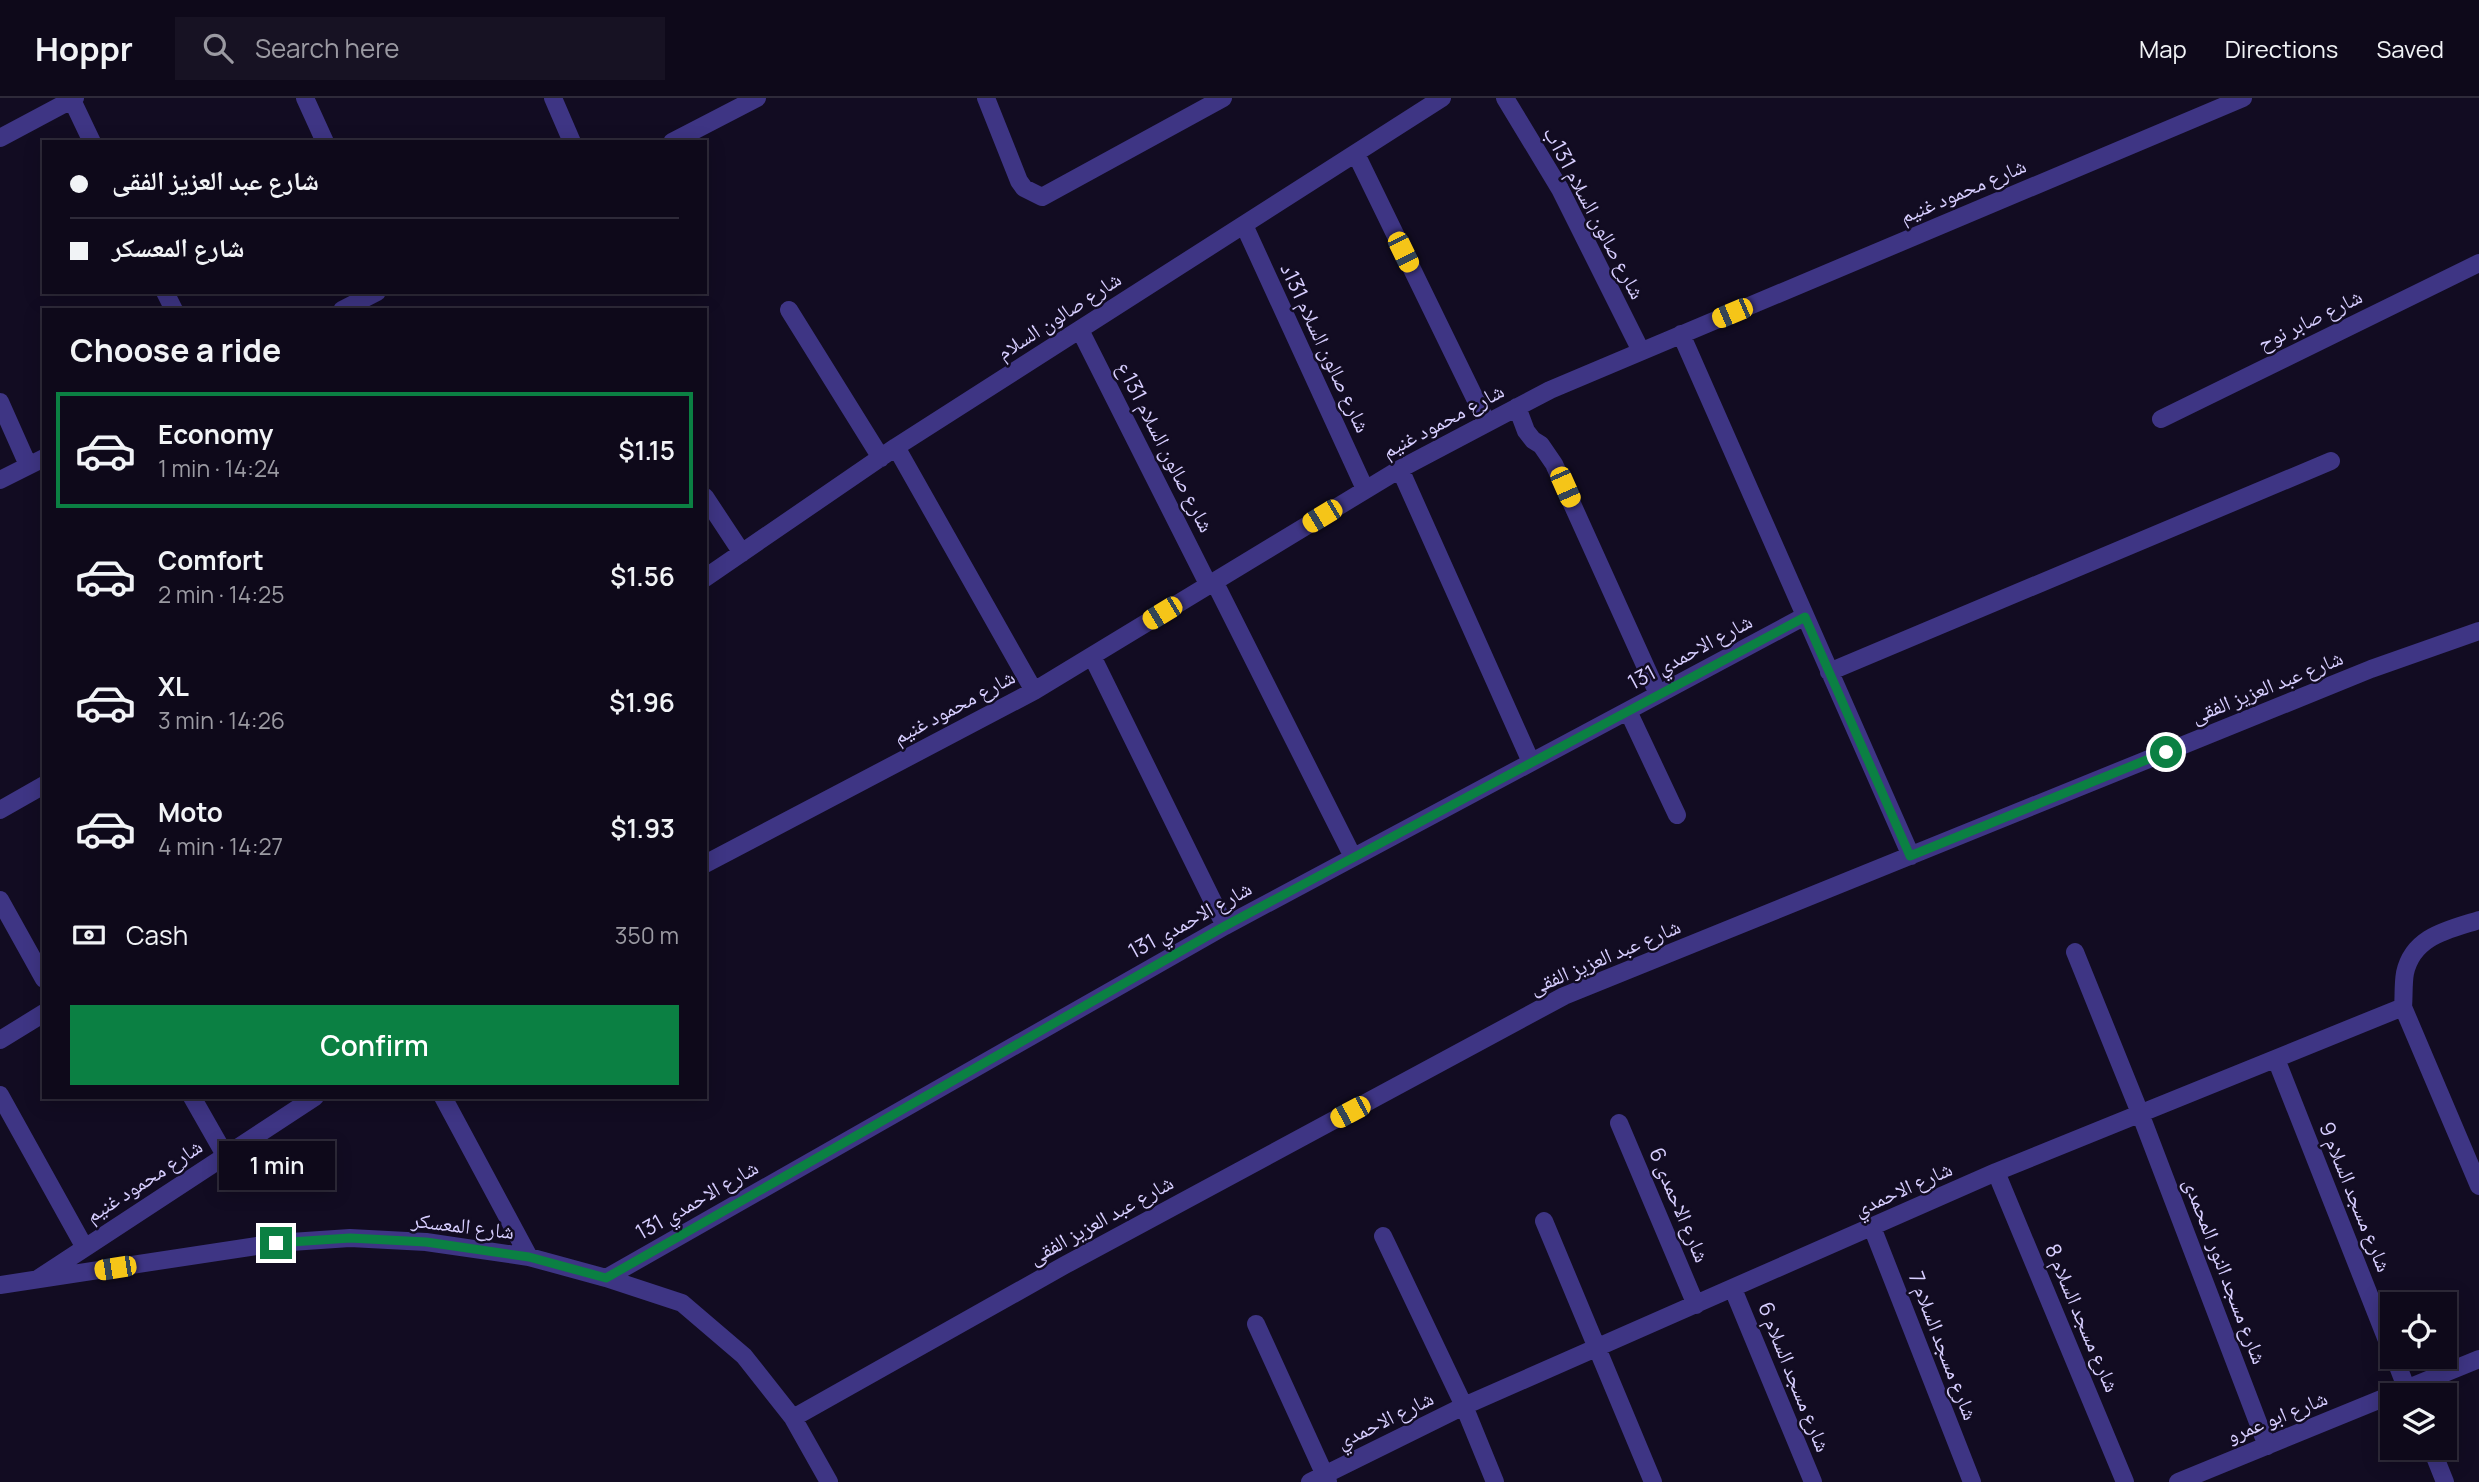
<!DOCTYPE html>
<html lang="en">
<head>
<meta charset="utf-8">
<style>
  :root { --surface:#0e091a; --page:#171223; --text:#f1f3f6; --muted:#9b9aa2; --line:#2e2a39; --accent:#0b8043 }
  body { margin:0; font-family:Manrope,"Noto Naskh Arabic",sans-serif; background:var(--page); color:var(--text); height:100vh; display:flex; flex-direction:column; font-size:26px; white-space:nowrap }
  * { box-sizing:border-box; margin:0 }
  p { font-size:23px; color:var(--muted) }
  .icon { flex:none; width:38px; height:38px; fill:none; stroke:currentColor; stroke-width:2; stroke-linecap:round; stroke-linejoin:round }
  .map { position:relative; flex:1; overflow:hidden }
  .side { position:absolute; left:42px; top:210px; width:665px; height:791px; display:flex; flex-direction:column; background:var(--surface); border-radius:0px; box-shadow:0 4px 18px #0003,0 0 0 2px var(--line) }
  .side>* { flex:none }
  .hud { position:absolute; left:42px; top:42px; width:665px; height:154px; border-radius:0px; box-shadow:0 4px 18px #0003,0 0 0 2px var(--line); display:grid; align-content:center; height:154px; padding:0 28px; background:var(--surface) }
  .controls { position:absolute; left:2380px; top:1194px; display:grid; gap:14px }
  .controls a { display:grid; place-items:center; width:77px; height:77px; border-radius:0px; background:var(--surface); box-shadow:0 4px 18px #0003,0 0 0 2px var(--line); font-size:35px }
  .end { position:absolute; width:32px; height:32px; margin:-16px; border:9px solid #0b8043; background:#fff; box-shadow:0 0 0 4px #fff }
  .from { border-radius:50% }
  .bubble { position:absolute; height:49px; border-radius:0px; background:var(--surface); box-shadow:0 4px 18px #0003,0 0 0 2px var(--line); font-size:23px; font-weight:600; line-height:49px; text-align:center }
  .car { position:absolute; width:21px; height:42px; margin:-21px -10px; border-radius:9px; box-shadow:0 0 5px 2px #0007; background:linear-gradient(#f5c518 24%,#345 0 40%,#f5c518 0 76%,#345 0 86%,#f5c518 0) }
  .hud b { display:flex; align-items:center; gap:24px; height:66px; font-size:26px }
  .hud b+b { border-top:2px solid var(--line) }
  .hud i { width:18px; height:18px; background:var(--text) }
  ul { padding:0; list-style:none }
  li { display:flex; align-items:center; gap:21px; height:116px; margin:0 14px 10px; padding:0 14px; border:4px solid transparent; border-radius:0px }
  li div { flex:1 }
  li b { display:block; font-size:26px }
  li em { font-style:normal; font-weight:600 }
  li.on { border-color:var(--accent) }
  li>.icon { width:63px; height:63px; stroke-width:1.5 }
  h2 { padding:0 28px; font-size:32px; line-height:84px }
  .pay { display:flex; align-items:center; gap:18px; height:77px; padding:0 28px; font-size:26px }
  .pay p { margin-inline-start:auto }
  .action { display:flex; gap:14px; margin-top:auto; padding:14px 28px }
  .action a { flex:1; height:80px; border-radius:0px; background:var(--accent); color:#fff; font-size:28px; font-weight:600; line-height:80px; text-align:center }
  header { display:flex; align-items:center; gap:42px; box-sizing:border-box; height:98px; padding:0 35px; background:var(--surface); border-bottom:2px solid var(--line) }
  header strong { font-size:33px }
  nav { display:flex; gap:38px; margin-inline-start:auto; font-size:24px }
  .search { width:490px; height:63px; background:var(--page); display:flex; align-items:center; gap:18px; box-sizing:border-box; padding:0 24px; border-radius:0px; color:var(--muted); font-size:26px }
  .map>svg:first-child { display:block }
</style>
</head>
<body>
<header>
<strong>Hoppr</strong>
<div class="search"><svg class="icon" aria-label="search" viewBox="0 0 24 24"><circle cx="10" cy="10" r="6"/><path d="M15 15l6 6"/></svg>Search here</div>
<nav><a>Map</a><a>Directions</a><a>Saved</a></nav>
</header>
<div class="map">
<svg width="2479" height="1384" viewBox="0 0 2479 1384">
  <rect width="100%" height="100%" fill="#120c22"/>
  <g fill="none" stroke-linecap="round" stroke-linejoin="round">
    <path stroke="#3e3584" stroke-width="18" d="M 305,0 L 325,44
      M 553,0 L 572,44
      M 986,0 L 1019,83 L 1024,90 L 1042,99 L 1223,0
      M 1505,0 L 1560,91 L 1641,253
      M 72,2 L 92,44
      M 0,40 L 75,0
      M 672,44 L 757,0
      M 1356,56 L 1487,325
      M 1244,127 L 1365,391
      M 165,194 L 174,212
      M 342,212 L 377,194
      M 789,212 L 881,360
      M 1080,232 L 1208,486
      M 1681,236 L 1911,758
      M 0,304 L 28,367
      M 1517,309 L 1526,333 L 1533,342 L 1541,347 L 1554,366 L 1658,596
      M 2161,321 L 2479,165
      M 896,349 L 1034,593
      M 1400,371 L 1531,664
      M 0,382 L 44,360
      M 705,399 L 742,455
      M 705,480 L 896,349 L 1442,0
      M 1214,483 L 1353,759
      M 1092,558 L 1225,828
      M 1829,574 L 2331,363
      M 1628,613 L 1677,717
      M 0,712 L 44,687
      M 705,766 L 1034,593 L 1400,371 L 1550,292 L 2243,0
      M 0,802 L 44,881
      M 2075,854 L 2140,1015 L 2267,1348
      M 2403,909 L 2479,1088
      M 0,942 L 44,915
      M 2276,961 L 2392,1255
      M 0,997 L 85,1150
      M 192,999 L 225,1057
      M 443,999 L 529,1159
      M 1619,1025 L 1696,1207
      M 1996,1074 L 2125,1384
      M 1544,1123 L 1653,1384
      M 1872,1129 L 1972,1384
      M 1383,1138 L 1464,1308 L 1495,1384
      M 39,1180 L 315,999
      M 606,1180 L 1225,828 L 1805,518
      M 0,1187 L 276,1145 L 350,1140 L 426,1144 L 529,1159 L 606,1180 L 682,1205 L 744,1258 L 793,1320 L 829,1384
      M 1733,1191 L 1813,1384
      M 1256,1226 L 1328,1384
      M 2394,1258 L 2409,1297
      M 793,1320 L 1065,1167 L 1564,898 L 2371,571 L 2479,533
      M 2431,1349 L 2445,1384
      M 1310,1384 L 1464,1308 L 1996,1074 L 2403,909 C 2404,898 2403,886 2405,875 C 2413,838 2448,832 2479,822
      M 2178,1384 L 2479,1261"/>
  </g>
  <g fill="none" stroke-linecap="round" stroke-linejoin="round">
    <path stroke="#0b8043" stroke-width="9" d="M 276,1145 L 350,1140 L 426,1144 L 529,1159 L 606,1180 L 1225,828 L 1805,519 L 1910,758 L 2166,654"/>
  </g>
  <g text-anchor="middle" stroke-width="5" stroke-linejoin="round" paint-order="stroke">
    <g font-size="21" fill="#d7ceff" stroke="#120c22">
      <text transform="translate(1963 93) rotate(-23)" y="7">شارع محمود غنيم</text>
      <text transform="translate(1594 115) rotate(62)" y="7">شارع صالون السلام 131ب</text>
      <text transform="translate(1059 218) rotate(-33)" y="7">شارع صالون السلام</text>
      <text transform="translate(2310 222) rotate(-26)" y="7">شارع صابر نوح</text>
      <text transform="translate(1325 250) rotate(65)" y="7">شارع صالون السلام 131د</text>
      <text transform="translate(1443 323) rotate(-28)" y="7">شارع محمود غنيم</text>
      <text transform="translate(1165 349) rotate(63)" y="7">شارع صالون السلام 131ع</text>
      <text transform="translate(1690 554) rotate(-28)" y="7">شارع الاحمدي 131</text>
      <text transform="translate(2267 589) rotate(-22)" y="7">شارع عبد العزيز الفقى</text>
      <text transform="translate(954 609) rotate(-28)" y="7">شارع محمود غنيم</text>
      <text transform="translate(1190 822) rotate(-29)" y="7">شارع الاحمدي 131</text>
      <text transform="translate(1605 859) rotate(-23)" y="7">شارع عبد العزيز الفقى</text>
      <text transform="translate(144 1083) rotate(-33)" y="7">شارع محمود غنيم</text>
      <text transform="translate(1903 1091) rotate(-24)" y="7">شارع الاحمدي</text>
      <text transform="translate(2355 1099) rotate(68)" y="7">شارع مسجد السلام 9</text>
      <text transform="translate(697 1102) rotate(-30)" y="7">شارع الاحمدي 131</text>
      <text transform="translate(1679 1107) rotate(67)" y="7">شارع الاحمدى 6</text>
      <text transform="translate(1101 1122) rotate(-29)" y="7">شارع عبد العزيز الفقى</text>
      <text transform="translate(463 1128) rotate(7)" y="7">شارع المعسكر</text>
      <text transform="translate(2225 1173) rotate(69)" y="7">شارع مسجد النور المحمدى</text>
      <text transform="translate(2082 1220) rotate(67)" y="7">شارع مسجد السلام 8</text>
      <text transform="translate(1943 1248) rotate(69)" y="7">شارع مسجد السلام 7</text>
      <text transform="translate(1794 1279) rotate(68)" y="7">شارع مسجد السلام 6</text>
      <text transform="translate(2277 1319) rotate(-22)" y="7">شارع ابو عمرو</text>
      <text transform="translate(1385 1322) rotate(-26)" y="7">شارع الاحمدي</text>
    </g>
  </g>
</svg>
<div class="controls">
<a><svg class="icon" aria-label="locate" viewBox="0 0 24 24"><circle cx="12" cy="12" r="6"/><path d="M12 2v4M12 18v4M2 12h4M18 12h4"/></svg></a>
<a><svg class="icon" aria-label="layers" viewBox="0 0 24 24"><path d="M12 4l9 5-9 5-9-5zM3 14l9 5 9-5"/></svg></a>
</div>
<i class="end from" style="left:2166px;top:654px"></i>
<i class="end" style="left:276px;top:1145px"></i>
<div class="bubble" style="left:219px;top:1043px;width:116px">1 min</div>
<i class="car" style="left:1403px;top:154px;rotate:154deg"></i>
<i class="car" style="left:1732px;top:215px;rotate:247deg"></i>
<i class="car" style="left:1565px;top:389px;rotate:156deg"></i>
<i class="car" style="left:1322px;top:418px;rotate:239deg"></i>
<i class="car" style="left:1162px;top:515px;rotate:239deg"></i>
<i class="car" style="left:1350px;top:1014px;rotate:242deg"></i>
<i class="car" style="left:115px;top:1170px;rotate:261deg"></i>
<div class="hud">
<b><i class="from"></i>شارع عبد العزيز الفقى</b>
<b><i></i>شارع المعسكر</b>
</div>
<section class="side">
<h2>Choose a ride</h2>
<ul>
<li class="on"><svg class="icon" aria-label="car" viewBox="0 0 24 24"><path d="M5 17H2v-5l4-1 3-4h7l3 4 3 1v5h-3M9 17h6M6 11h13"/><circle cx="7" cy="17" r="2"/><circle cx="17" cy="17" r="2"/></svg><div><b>Economy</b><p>1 min · 14:24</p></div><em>$1.15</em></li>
<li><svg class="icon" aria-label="car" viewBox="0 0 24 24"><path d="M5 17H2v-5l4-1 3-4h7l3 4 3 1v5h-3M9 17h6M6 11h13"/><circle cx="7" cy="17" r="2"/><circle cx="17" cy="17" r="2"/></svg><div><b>Comfort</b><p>2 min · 14:25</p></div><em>$1.56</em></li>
<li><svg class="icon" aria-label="car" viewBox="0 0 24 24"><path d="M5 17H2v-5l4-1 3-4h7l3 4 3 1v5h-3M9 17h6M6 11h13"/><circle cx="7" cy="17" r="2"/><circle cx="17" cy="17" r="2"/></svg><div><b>XL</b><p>3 min · 14:26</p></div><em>$1.96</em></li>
<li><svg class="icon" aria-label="car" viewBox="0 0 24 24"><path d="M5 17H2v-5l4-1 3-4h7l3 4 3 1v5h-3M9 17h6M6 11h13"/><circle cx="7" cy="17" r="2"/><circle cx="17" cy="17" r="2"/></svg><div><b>Moto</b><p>4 min · 14:27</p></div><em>$1.93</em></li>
</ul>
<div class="pay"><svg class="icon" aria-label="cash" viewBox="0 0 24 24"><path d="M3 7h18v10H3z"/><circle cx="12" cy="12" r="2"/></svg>Cash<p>350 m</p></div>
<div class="action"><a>Confirm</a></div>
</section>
</div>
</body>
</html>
